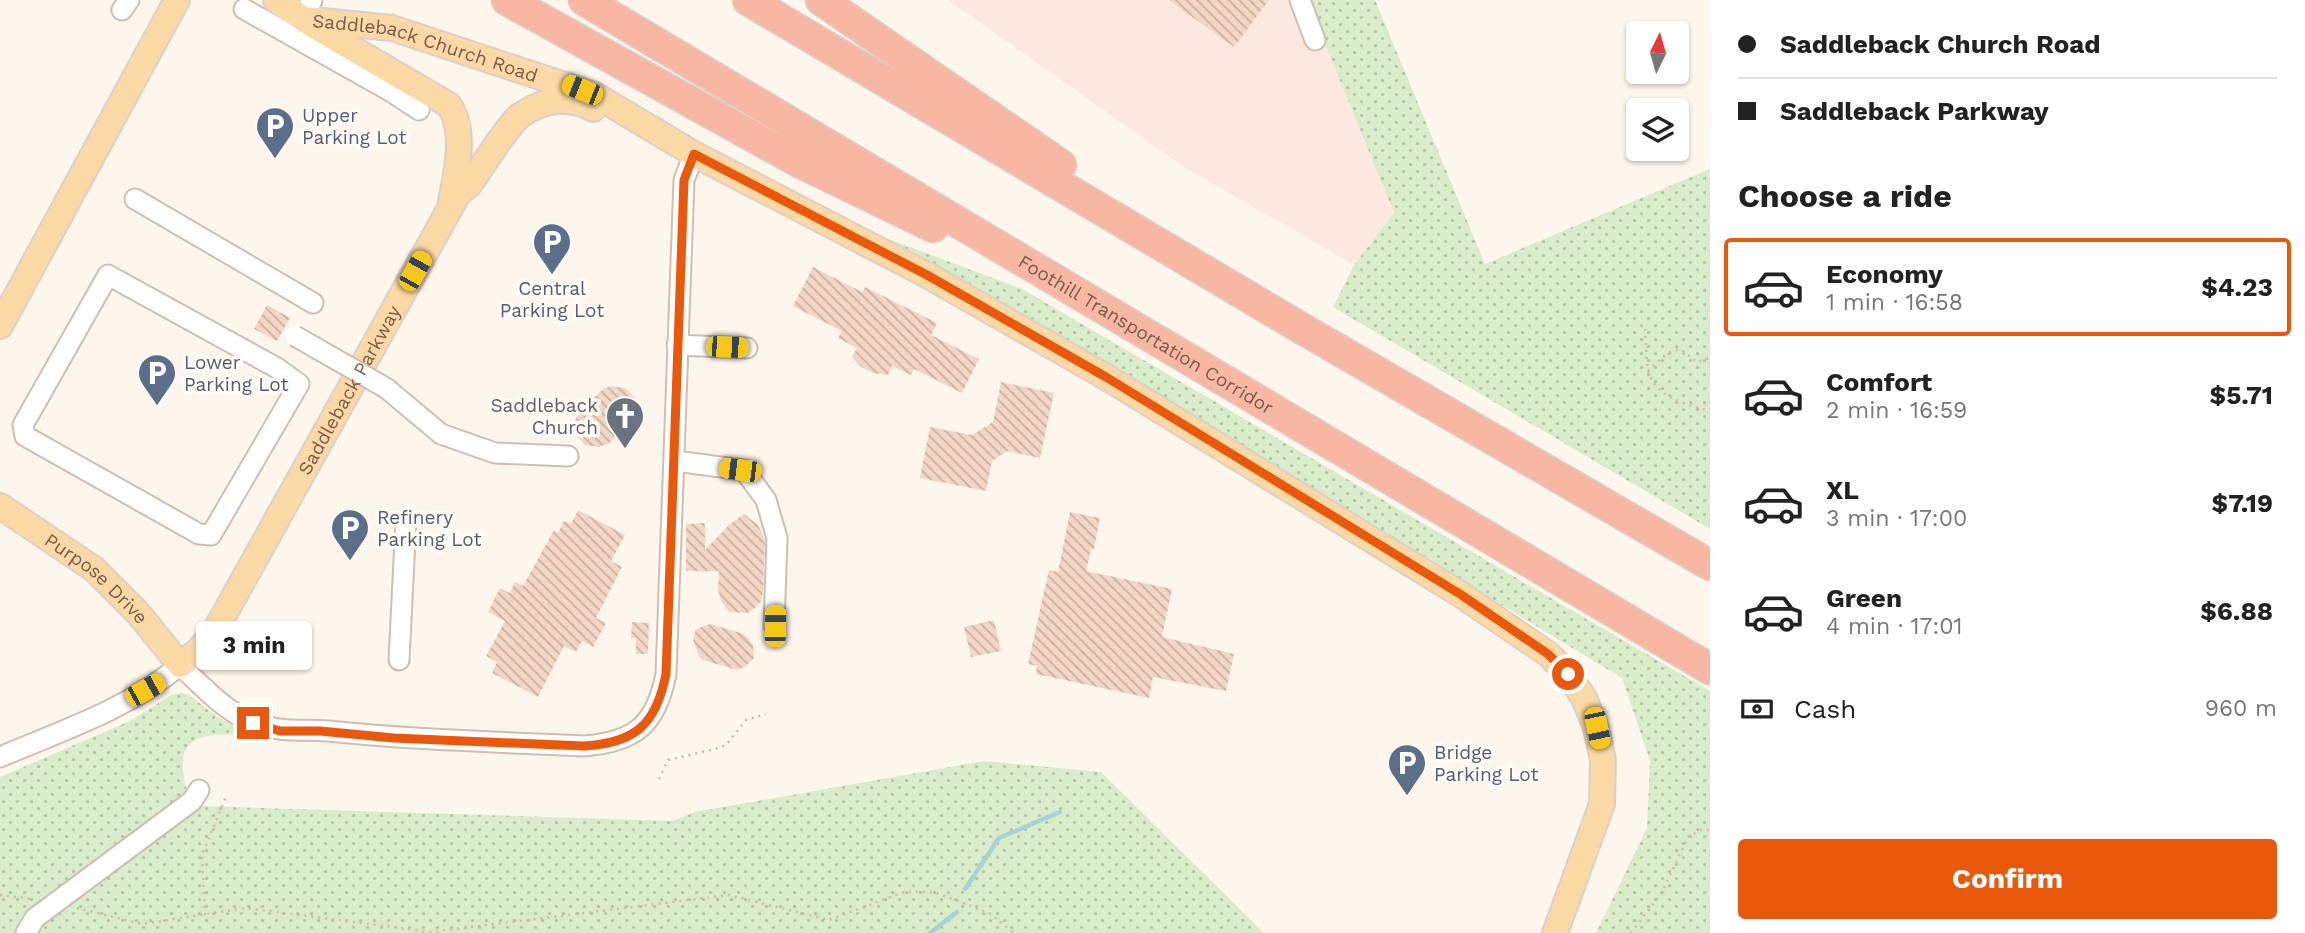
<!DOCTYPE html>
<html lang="en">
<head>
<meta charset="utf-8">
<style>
  :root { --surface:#fff; --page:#f6f6f6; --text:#222; --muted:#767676; --line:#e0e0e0; --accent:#ea580c }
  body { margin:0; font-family:"Work Sans",sans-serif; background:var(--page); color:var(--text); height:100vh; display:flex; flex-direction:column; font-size:26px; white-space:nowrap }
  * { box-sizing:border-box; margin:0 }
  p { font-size:23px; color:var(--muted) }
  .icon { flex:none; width:38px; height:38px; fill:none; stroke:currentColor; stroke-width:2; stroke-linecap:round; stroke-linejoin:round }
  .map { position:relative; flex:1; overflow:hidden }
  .details { display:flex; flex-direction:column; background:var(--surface); width:595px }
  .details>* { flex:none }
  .top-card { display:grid; align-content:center; height:154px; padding:0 28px; background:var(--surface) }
  .needle { width:46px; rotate:5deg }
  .fabs { position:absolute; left:1626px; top:21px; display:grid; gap:14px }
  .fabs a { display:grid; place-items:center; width:63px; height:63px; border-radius:7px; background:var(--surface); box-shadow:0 2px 5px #0004; font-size:35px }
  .end { position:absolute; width:32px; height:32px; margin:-16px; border:9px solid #ea580c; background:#fff; box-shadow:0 0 0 4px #fff }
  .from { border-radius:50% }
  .bubble { position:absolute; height:49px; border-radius:7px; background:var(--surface); box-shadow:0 2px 5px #0004; font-size:23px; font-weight:700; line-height:49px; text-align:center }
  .car { position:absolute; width:21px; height:42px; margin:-21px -10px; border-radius:9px; box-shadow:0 0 5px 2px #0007; background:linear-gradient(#f5c518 24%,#345 0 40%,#f5c518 0 76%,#345 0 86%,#f5c518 0) }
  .top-card b { display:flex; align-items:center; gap:24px; height:66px; font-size:26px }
  .top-card b+b { border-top:2px solid var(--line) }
  .top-card i { width:18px; height:18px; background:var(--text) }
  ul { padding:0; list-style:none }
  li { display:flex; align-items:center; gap:21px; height:98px; margin:0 14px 10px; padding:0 14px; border:4px solid transparent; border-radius:7px }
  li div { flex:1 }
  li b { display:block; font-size:26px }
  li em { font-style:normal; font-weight:700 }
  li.on { border-color:var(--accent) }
  li>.icon { width:63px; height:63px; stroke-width:1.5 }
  h2 { padding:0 28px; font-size:32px; line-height:84px }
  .pay { display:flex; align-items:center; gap:18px; height:77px; padding:0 28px; font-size:26px }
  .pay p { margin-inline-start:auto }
  .button { display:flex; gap:14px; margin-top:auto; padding:14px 28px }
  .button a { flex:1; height:80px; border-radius:7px; background:var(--accent); color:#fff; font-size:28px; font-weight:700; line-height:80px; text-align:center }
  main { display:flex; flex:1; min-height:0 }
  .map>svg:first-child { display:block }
</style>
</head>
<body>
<main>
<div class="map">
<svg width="1710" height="933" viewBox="0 0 1710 933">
  <defs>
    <pattern id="grass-dots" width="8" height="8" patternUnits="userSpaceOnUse" patternTransform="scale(1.75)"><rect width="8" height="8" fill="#d8ecc9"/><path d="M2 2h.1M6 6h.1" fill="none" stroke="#b4c2a5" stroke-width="1.8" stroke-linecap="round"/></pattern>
    <pattern id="building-back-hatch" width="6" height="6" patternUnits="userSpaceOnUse" patternTransform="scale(1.75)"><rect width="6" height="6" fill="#f3d5c3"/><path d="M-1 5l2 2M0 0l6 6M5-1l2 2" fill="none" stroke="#cab0a1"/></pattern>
  </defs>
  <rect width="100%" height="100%" fill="#fdf6ec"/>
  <path fill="#fde8e0" d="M 948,0 L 1307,0 L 1394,213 L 1354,265 L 1184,167 Z"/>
  <path fill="url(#grass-dots)" d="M 1307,0 L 1375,0 L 1485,264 L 1710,169 L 1710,529 L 1333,307 L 1354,265 L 1394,213 Z
    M 886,238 L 1022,289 L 1710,691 L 1710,933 L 1596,933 L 1647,828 L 1650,761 L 1622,678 L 973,285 Z
    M 182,693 L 189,695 L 218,717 L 253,735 C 232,735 183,728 183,761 C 182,772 186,784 187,795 L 201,806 L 672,821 L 695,812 L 984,761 L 1101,772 L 1264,933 L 0,933 L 0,777 L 130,721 L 171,695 Z"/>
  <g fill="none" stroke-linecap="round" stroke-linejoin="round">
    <path stroke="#a5d3da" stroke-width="4.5" d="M 965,889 L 999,838 L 1060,812
      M 930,933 L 957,912"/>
  </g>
  <path fill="url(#building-back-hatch)" d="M 1169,0 L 1269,0 L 1234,47 Z
    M 813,267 L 862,292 L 865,287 L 937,323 L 931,335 L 979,359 L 962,393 L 914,369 L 911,375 L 892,366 L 888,375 L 873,373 L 861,367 L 852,357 L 857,348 L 838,338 L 842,331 L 793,306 Z
    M 267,305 L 290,318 L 277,341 L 254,329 Z
    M 1001,382 L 1054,393 L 1040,458 L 1007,451 L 992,461 L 986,491 L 920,478 L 930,427 L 972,435 L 993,422 Z
    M 611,386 L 625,388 L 635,398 L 636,412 L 630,424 L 609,443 L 599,447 L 585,445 L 576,435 L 574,422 L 581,410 L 602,390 Z
    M 578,510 L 625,535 L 611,561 L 622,567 L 596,618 L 606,623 L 593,647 L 582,641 L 576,652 L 564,646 L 538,697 L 492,673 L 497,662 L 486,656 L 505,621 L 488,612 L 500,588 L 510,593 L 515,582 L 523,586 L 554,530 L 558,533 L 564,521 L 571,524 Z
    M 1070,512 L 1100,518 L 1094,549 L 1091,549 L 1086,571 L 1172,589 L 1162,637 L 1234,654 L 1226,691 L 1153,677 L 1149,698 L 1036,674 L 1037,666 L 1028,664 L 1049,570 L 1058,572 Z
    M 744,514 L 758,525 L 765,540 L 763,592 L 761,602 L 754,609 L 747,613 L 729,612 L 721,600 L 718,590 L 719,571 L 686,571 L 686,524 L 705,523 L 705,550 L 730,524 Z
    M 994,620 L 1001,651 L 971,657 L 964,627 Z
    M 632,622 L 649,623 L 648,654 L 636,654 L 636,638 L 631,638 Z
    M 710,624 L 741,633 L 748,638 L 753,645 L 754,658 L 745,667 L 737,670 L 703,660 L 699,656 L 693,640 L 696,629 Z"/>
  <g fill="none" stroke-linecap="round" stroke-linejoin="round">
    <defs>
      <path id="minor" d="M 1300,0 L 1315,40
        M 244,9 L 390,91 L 419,110
        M 122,10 L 129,0
        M 303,19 L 312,0
        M 135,199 L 313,303
        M 108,275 L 277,368 L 299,384 L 211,535 L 199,534 L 25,436 L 23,425 Z
        M 677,345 L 747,348
        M 386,388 L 441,434 L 495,453 L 568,456
        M 675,461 L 744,470 L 766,500 L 777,538 L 774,626
        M 399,660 L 406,520
        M 0,757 C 61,731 129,709 180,665 C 203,687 225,712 255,723 C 280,733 303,729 329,731 C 413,740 499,742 584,746 C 635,742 656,725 666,674 L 684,180 L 694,154
        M 26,933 L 35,918 L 192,801 L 199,790"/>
      <g id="major">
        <path id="s1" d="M 276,0 L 303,19 L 392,28 L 595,95 L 694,154 L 927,275 L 1106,377 L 1460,594 L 1548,654 L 1568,674 L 1584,698 L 1596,728 L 1603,760 L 1602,804 L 1555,933"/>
        <path d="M 309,23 L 449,105 C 468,135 455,175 450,208"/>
        <path d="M 0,326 L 177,0"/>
        <path id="s2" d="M 0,506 L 94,569 L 138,613 L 180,665 L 199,650 L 216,629 L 458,194 L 469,185 C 480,170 509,123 521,115 C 543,99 569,96 593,109"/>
      </g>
      <g id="highway">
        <path d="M 507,0 L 799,162 L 933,227"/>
        <path id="s3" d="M 584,0 L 1710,669"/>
        <path d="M 748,0 L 1301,328 L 1710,565"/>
        <path d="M 821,0 L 1061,165"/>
      </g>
    </defs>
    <use href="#minor" stroke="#d1beb0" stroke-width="23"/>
    <use href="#major" stroke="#dad1cd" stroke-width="28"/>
    <use href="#highway" stroke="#dad1cd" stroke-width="33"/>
    <path stroke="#d9b8a5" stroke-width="2.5" stroke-dasharray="2 5" stroke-linecap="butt" d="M 1645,329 C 1646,342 1646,356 1648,369 C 1652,396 1687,405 1710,411
      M 1648,371 C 1656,364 1671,345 1683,351 C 1688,354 1692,359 1697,362 L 1710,358
      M 659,779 L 668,760 L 715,749 L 726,745 L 746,720 L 766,714
      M 0,895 L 32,899
      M 77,908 L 142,924 L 246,908 L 431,932 L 729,895 L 829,920 L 904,892 L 934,892 L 989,913 L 1014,933
      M 205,915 L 202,855 L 227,794
      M 1631,933 L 1661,894 L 1688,837 L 1700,830 L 1710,830"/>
    <use href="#minor" stroke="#fff" stroke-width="19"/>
    <use href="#major" stroke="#fbd9a5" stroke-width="24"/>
    <use href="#highway" stroke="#f7b7a3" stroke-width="30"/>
    <defs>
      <path id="minor-bridge" d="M 295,336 L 386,388"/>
    </defs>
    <use href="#minor-bridge" stroke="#d1beb0" stroke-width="23" stroke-linecap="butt"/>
    <use href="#minor-bridge" stroke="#fff" stroke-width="19"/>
  </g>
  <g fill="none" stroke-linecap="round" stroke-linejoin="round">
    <path stroke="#ea580c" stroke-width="9" d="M 253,723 L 280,731 L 320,731 L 394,738 L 584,746 C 635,743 656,725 666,674 L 684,180 L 694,154 L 927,275 L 1106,377 L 1460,594 L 1548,654 L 1568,674"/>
  </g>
  <defs>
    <symbol id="parking-pin" viewBox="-11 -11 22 30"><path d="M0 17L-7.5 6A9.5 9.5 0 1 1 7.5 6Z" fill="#5c6f8a" stroke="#fffaf3"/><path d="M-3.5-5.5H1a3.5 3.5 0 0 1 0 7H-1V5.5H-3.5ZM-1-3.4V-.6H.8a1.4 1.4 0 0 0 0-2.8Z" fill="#fff"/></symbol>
    <symbol id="church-pin" viewBox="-11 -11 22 30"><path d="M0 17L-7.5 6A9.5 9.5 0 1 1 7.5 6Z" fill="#6b7280" stroke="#fffaf3"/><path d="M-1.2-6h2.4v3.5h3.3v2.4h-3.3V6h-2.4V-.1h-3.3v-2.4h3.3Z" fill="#fff"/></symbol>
  </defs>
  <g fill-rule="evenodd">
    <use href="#parking-pin" x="253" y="104" width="44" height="60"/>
    <use href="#parking-pin" x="530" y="220" width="44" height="60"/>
    <use href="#parking-pin" x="135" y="351" width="44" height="60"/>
    <use href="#church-pin" x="603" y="394" width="44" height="60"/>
    <use href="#parking-pin" x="328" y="506" width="44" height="60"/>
    <use href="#parking-pin" x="1385" y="741" width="44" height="60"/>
  </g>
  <g text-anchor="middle" stroke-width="7" stroke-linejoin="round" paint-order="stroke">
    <g font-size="19" fill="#7a5c4d" stroke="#fffaf3">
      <text dy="7" stroke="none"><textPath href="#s1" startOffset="159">Saddleback Church Road</textPath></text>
      <text dy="7" stroke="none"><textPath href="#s3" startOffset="654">Foothill Transportation Corridor</textPath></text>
      <text dy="7" stroke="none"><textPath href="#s2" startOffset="567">Saddleback Parkway</textPath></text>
      <text dy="7" stroke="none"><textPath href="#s2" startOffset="121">Purpose Drive</textPath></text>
    </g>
    <g font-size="19" fill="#4e5e75" stroke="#fffaf3" text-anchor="start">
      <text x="302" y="122">Upper<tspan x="302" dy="22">Parking Lot</tspan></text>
      <text x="552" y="295" text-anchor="middle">Central<tspan x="552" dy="22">Parking Lot</tspan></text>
      <text x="184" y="369">Lower<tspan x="184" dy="22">Parking Lot</tspan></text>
      <text x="377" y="524">Refinery<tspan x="377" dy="22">Parking Lot</tspan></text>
      <text x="1434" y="759">Bridge<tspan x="1434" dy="22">Parking Lot</tspan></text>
    </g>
    <g font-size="19" fill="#5b616d" stroke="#fffaf3" text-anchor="end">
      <text x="598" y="412">Saddleback<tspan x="598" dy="22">Church</tspan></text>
    </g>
  </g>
</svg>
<div class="fabs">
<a><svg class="needle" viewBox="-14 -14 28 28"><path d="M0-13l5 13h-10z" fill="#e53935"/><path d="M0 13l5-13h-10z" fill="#767676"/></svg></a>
<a><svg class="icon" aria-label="layers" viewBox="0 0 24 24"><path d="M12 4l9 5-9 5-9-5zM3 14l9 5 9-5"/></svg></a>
</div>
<i class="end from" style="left:1568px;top:674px"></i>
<i class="end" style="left:253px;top:723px"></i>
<div class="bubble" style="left:196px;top:621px;width:116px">3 min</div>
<i class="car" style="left:582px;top:90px;rotate:292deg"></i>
<i class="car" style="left:415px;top:271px;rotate:29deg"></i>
<i class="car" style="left:727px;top:347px;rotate:92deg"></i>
<i class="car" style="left:740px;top:470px;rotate:277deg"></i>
<i class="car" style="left:775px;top:626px;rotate:1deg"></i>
<i class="car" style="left:145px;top:690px;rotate:61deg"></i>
<i class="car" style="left:1597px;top:728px;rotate:168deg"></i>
</div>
<section class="details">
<div class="top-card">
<b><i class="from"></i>Saddleback Church Road</b>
<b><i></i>Saddleback Parkway</b>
</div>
<h2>Choose a ride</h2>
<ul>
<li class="on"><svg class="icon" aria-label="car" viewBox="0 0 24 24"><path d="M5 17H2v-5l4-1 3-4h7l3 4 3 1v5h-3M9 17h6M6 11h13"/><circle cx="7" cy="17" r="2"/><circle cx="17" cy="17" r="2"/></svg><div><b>Economy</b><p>1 min · 16:58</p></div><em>$4.23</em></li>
<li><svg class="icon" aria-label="car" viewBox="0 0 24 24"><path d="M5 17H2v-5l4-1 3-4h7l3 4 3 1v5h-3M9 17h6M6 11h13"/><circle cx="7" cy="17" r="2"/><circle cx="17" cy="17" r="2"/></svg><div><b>Comfort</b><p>2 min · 16:59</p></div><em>$5.71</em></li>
<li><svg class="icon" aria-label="car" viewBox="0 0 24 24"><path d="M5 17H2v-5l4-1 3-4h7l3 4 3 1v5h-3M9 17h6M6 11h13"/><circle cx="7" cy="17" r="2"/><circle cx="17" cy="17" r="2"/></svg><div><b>XL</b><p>3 min · 17:00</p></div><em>$7.19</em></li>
<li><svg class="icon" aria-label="car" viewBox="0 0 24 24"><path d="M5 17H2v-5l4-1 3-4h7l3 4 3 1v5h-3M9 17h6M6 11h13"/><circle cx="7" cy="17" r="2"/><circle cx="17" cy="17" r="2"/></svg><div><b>Green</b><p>4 min · 17:01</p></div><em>$6.88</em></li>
</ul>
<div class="pay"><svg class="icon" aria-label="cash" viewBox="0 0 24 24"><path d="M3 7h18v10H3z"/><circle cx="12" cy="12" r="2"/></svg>Cash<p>960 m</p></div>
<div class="button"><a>Confirm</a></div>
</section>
</main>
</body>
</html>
